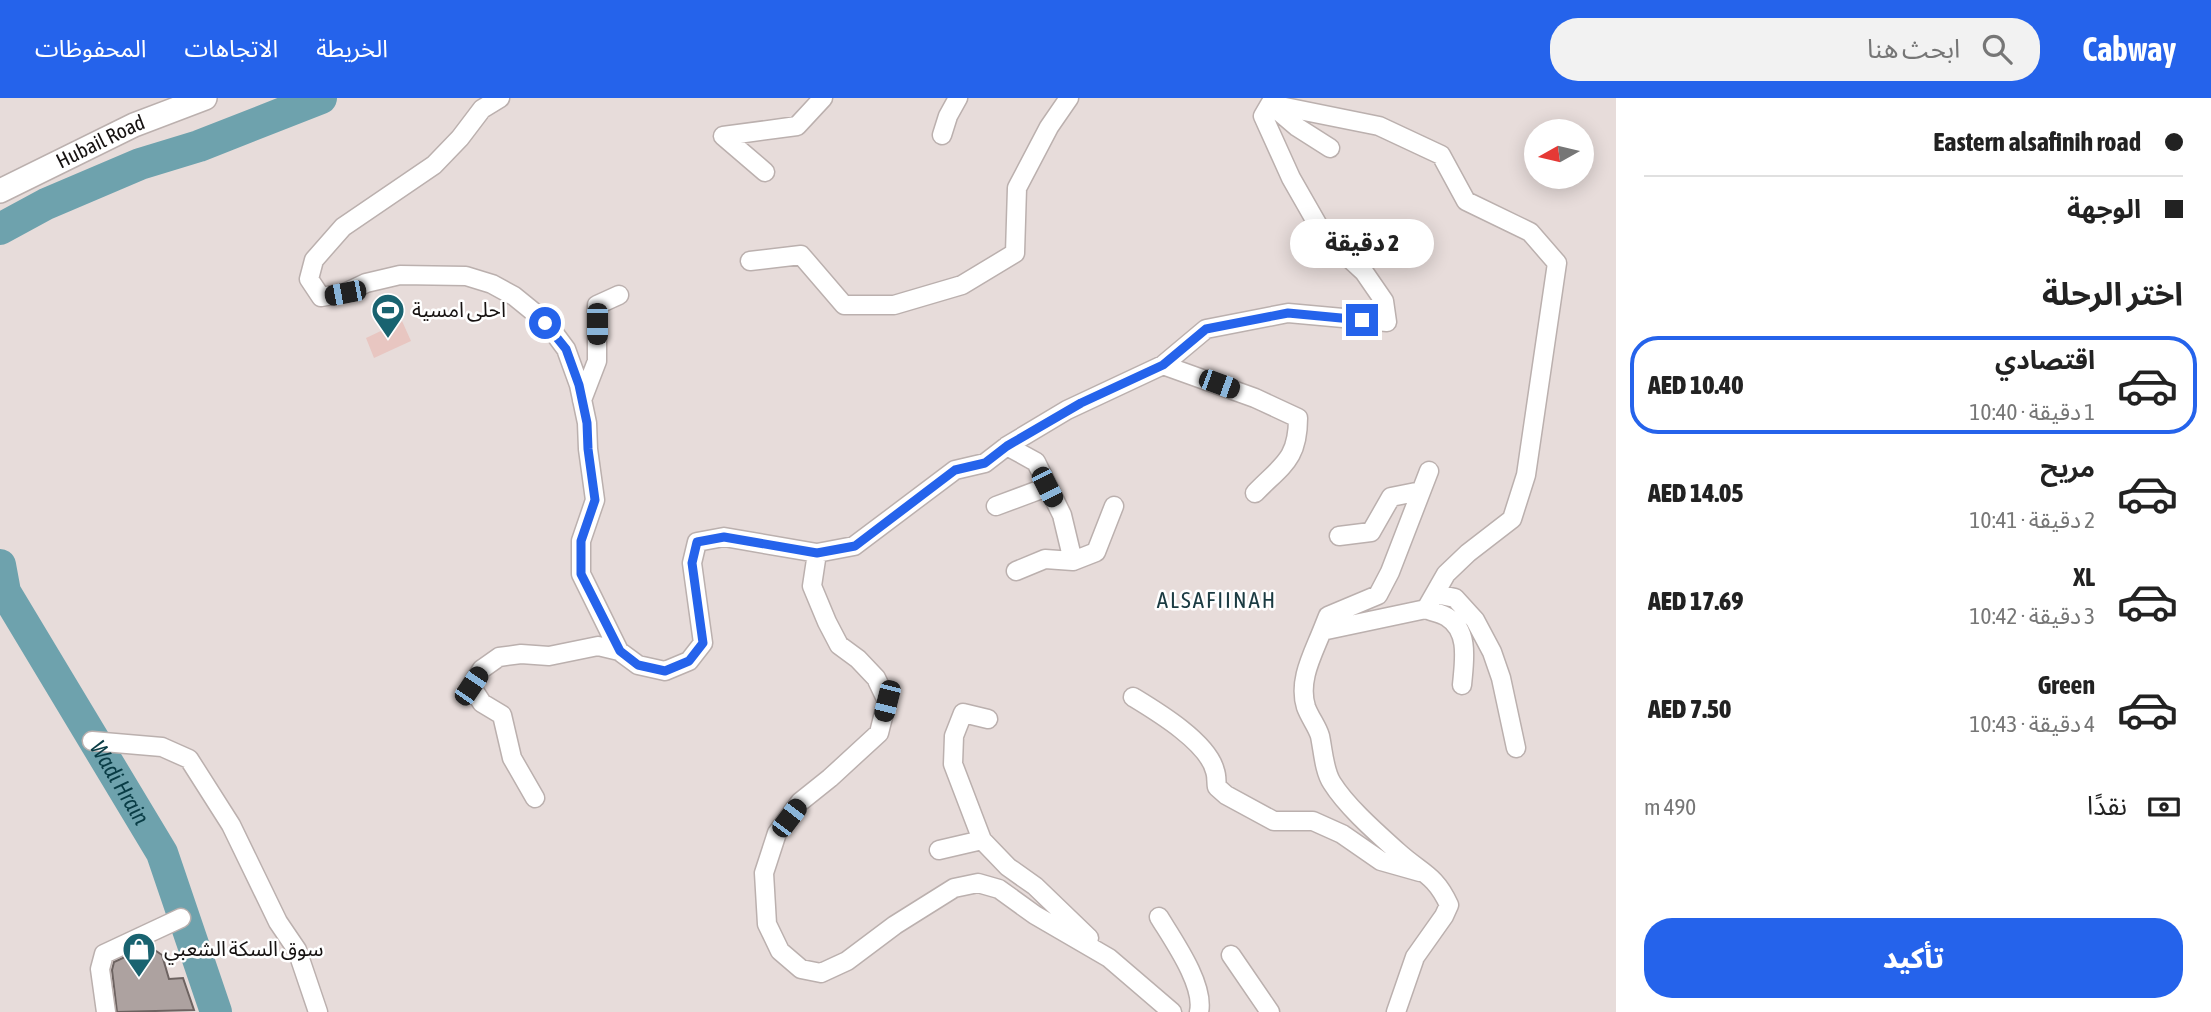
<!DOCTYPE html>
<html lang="ar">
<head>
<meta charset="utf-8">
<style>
  :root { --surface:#fff; --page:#f2f2f2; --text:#222; --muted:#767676; --line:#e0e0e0; --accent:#2563eb }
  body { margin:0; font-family:"Asap Condensed","Noto Sans Arabic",sans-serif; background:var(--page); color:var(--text); direction:rtl; height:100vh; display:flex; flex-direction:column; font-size:26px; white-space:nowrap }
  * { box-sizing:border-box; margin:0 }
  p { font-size:23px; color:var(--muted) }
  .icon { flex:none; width:38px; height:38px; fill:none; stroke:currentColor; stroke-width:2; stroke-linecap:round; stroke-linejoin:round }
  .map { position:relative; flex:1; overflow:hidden; direction:ltr }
  .sheet { display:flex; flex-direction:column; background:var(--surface); width:595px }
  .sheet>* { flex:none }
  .banner { display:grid; align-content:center; height:154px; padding:0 28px; background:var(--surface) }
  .needle { width:46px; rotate:262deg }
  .controls { position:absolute; left:1524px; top:21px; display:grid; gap:14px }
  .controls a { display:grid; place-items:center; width:70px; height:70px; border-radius:50%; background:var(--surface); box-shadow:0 4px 18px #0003; font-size:35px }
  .end { position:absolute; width:32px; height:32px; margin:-16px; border:9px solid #2563eb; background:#fff; box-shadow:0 0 0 4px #fff }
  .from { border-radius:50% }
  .bubble { position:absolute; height:49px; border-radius:24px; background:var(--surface); box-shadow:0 4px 18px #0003; font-size:23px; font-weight:800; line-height:49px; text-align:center; direction:rtl }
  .car { position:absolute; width:21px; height:42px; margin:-21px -10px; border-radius:9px; box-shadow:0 0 5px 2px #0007; background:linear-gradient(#222 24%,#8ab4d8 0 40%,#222 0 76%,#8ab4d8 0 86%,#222 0) }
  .banner b { display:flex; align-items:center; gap:24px; height:66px; font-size:26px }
  .banner b+b { border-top:2px solid var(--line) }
  .banner i { width:18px; height:18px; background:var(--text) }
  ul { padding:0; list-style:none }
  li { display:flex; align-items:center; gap:21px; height:98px; margin:0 14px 10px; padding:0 14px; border:4px solid transparent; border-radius:28px }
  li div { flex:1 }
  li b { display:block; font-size:26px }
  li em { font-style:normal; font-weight:800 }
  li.on { border-color:var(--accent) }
  li>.icon { width:63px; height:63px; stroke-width:1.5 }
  h2 { padding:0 28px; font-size:32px; line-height:84px }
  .pay { display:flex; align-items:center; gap:18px; height:77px; padding:0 28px; font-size:26px }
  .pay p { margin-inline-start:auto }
  .action { display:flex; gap:14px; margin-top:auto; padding:14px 28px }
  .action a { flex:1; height:80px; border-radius:28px; background:var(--accent); color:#fff; font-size:28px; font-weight:800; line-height:80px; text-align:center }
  header { display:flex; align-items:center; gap:42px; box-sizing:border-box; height:98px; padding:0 35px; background:var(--accent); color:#fff }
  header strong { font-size:33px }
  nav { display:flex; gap:38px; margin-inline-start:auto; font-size:24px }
  .search { width:490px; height:63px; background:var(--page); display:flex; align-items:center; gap:18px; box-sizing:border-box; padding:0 24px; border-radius:28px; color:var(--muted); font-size:26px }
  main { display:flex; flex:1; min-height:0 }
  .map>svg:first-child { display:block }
</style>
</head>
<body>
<header>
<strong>Cabway</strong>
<div class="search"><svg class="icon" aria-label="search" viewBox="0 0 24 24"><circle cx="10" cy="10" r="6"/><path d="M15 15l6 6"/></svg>ابحث هنا</div>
<nav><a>الخريطة</a><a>الاتجاهات</a><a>المحفوظات</a></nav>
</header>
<main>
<section class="sheet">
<div class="banner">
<b><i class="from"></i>Eastern alsafinih road</b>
<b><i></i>الوجهة</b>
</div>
<h2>اختر الرحلة</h2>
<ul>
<li class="on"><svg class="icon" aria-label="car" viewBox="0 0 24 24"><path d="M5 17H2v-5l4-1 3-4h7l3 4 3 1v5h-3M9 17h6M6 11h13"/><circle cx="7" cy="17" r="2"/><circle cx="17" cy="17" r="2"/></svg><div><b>اقتصادي</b><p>1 دقيقة · 10:40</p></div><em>AED 10.40</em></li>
<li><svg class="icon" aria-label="car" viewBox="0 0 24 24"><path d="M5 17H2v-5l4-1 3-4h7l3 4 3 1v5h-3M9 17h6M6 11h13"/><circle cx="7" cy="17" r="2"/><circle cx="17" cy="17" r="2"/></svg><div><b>مريح</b><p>2 دقيقة · 10:41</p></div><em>AED 14.05</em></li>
<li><svg class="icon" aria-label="car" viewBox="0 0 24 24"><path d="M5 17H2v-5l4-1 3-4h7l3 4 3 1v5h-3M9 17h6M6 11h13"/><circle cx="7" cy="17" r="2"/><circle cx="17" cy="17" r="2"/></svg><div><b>XL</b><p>3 دقيقة · 10:42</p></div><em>AED 17.69</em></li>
<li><svg class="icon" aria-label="car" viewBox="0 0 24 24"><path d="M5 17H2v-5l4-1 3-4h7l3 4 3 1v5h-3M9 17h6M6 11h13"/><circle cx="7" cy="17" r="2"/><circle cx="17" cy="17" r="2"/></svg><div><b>Green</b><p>4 دقيقة · 10:43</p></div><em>AED 7.50</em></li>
</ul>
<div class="pay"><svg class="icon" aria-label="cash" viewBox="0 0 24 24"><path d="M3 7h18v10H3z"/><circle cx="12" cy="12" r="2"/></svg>نقدًا<p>490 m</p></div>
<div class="action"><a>تأكيد</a></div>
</section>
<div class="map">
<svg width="1616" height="914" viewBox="0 0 1616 914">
  <rect width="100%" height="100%" fill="#e7dcda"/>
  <path fill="#e8c6c1" d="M 402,223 L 411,243 L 374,260 L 366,240 Z"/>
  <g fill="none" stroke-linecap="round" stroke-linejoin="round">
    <g stroke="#6ea2ad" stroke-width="32">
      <path d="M 0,131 L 46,106 L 140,66 L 199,48 L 321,0"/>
      <path id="s1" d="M 0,467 L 5,494 L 162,755 L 216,914"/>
    </g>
  </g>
  <path fill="#ada2a0" stroke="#6d6361" stroke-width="2" d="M 149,848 L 162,857 L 169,881 L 183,880 L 194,912 L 117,914 L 112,872 L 114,864 Z"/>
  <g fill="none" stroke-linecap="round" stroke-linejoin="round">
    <defs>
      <path id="minor" d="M 500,0 L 482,11 L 460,40 L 434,67 L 343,129 L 314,162 L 309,181 L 321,199 L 345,195 L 366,185 L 400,177 L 466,178 L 492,186 L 514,198 L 546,224 L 566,251 L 579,287 L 587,325 L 588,351 L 595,402 L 581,443 L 581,476 L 619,553 L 638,567 L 665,573 L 689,563 L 703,545 L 692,465 L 697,444 L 724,439 L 817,455 L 854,448 L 955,372 L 985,365 L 1007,348 L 1067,312 L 1163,267 L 1206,231 L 1288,215 L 1387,224 L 1384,203 L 1364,174 L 1323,136 L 1291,80 L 1263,18 L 1270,6 L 1379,28 L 1441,57 L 1466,103 L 1530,134 L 1557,165 L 1526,377 L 1512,421 L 1468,455 L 1446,476 L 1426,511 L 1322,533 C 1312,558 1298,583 1306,609 C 1310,620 1317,628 1320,638 C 1323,652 1324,673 1332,685 C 1347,709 1377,735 1398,754 C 1421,775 1435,776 1449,807 L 1444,818 L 1415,859 L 1396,914
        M 1270,6 L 1297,29 L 1330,50
        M 942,37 L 948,18 L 958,0
        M 765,74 L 723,38 L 797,28 L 823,0
        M 750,163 L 801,157 L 844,207 L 894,207 L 962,187 L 1015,155 L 1017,90 L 1049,29 L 1069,0
        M 1163,267 L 1255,300 L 1298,320 C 1298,362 1282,367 1255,395
        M 582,302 L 597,263 L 597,207 L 619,197
        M 1007,348 L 1036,364 L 1062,417 L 1073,463 L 1096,454 L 1114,408
        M 996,408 L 1047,389
        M 1339,438 L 1371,434 L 1391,399 L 1421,393
        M 817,455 L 812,488 L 827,524 L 839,547 L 858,561 L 876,580 L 887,603 L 879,635 L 830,680 L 800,704 L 777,735 L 764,775 L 767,826 L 780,853 L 801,871 L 821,875 L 847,863 L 895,827 L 954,790 L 978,785 L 999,791 L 1035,817 L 1109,860 L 1172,914
        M 1016,473 L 1045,461 L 1073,463
        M 1436,496 L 1455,500 L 1475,522 L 1492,554 L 1501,580 L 1516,650
        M 1426,511 C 1432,514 1441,515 1447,519 C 1470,533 1464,564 1462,587
        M 1322,533 L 1328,518 L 1378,497 L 1390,474 L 1429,373
        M 1133,599 C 1156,613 1208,644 1215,673 C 1217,678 1216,684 1217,689 L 1226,697 L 1274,723 L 1313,723 L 1342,736 L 1381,763 L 1420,774
        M 988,621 L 963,615 L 954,638 L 953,666 L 982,742 L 1008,769 L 1035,788 L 1089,840
        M 92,643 L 162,649 L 189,661 L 231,727 L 278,824 L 297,852 L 318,914
        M 535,700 L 512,660 L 502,617 L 482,605 L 471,588 L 482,571 L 499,559 L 521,556 L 549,558 L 598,548 L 619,553
        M 939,752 L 982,742
        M 1159,819 C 1173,842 1205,887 1199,914
        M 1231,857 L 1270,914
        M 106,914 L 100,871 L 104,856 L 181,820"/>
      <g id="tertiary">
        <path id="s2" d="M 0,93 L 134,27 L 205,0"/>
      </g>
    </defs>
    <use href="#minor" stroke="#bbb0ae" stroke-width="21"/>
    <use href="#tertiary" stroke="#bbb0ae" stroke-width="26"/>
    <use href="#minor" stroke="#fff" stroke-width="18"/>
    <use href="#tertiary" stroke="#fff" stroke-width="23"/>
  </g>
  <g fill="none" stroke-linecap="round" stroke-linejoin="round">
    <path stroke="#2563eb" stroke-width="9" d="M 545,225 L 566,251 L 579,287 L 587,325 L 588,351 L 595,402 L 581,443 L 581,476 L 620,553 L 638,567 L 665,573 L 689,563 L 703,545 L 692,465 L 697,444 L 724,439 L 817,455 L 855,448 L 955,372 L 985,365 L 1007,348 L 1081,305 L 1163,267 L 1206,231 L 1288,215 L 1362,222"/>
  </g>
  <defs>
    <symbol id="stadium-pin" viewBox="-11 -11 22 30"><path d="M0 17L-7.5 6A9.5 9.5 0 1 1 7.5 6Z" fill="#196370" stroke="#fff"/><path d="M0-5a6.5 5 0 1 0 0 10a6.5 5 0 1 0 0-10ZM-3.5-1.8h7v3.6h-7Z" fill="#fff"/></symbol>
    <symbol id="shop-pin" viewBox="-11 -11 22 30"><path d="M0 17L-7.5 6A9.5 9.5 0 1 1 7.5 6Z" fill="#196370" stroke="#fff"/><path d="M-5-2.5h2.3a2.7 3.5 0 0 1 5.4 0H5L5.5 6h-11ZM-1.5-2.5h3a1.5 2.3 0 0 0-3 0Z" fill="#fff"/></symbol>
  </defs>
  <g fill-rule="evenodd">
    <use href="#stadium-pin" x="369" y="193" width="38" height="52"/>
    <use href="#shop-pin" x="120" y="832" width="38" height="52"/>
  </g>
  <g text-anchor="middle" stroke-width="5" stroke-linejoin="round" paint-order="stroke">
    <g font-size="21" fill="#161211" stroke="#fff">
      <text dy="7" stroke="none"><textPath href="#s2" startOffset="112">Hubail Road</textPath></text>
    </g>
    <g font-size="21" fill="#161211" stroke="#fff" text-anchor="start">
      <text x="412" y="219">احلى امسية</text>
      <text x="164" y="858">سوق السكة الشعبي</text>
    </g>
    <g font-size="23" letter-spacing="2" fill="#1b3b42" stroke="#fff">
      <text x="1217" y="510">ALSAFIINAH</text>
    </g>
    <g font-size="23" font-style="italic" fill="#093c45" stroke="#fff">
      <text dy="8" stroke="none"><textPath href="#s1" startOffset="250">Wadi Hrain</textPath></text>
    </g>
  </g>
</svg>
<div class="controls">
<a><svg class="needle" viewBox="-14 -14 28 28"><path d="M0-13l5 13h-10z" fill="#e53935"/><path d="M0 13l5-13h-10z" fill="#767676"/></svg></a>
</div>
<i class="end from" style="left:545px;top:225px"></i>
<i class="end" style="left:1362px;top:222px"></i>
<div class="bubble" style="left:1290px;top:121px;width:144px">2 دقيقة</div>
<i class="car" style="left:345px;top:195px;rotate:259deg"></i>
<i class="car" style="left:597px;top:226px;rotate:180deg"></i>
<i class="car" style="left:1219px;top:286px;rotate:110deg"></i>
<i class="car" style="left:1047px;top:389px;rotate:153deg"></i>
<i class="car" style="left:471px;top:588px;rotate:34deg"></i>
<i class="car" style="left:887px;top:603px;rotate:194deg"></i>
<i class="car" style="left:789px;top:720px;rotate:37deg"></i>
</div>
</main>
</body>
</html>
